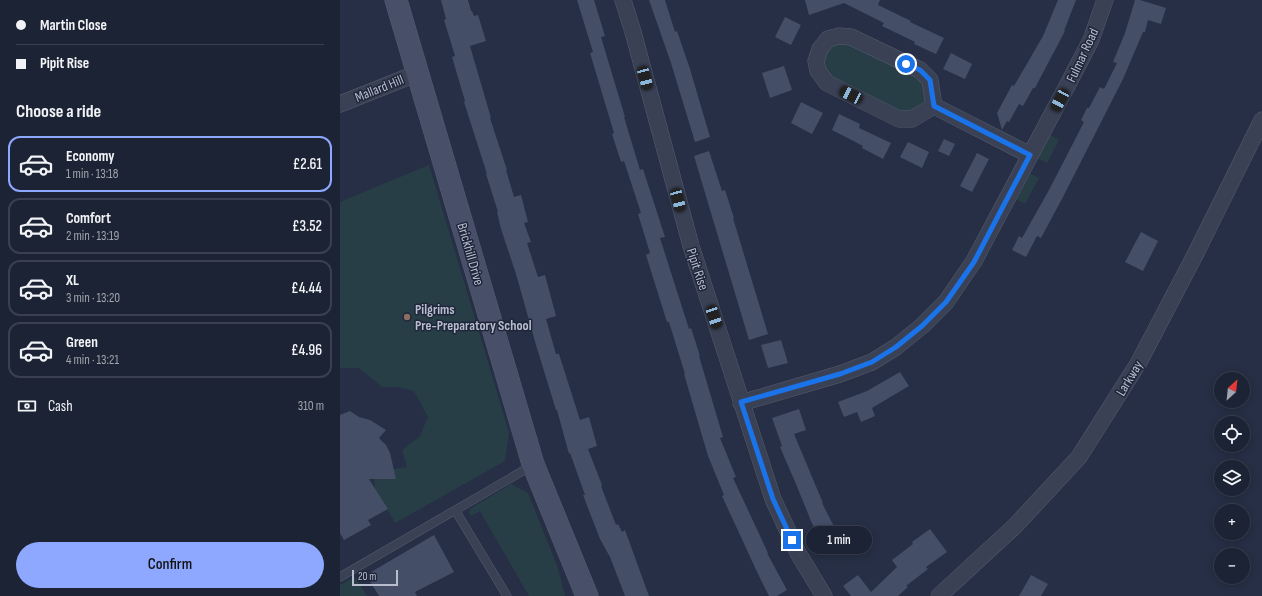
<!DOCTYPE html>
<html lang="en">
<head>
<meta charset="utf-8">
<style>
  :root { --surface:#1c2334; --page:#292f40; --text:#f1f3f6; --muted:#a0a4ac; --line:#3a404f; --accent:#8da8fe }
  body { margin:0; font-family:"Sofia Sans Condensed",sans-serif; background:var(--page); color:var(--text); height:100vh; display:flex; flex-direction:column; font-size:15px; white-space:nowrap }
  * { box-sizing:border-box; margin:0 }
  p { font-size:13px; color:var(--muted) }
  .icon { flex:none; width:22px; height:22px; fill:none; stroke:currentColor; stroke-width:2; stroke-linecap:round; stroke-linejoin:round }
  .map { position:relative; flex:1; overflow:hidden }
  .details { display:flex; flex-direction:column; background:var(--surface); width:340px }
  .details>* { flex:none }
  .banner { display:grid; align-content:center; height:88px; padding:0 16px; background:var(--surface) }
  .needle { width:26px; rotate:27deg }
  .buttons { position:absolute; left:874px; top:372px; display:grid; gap:8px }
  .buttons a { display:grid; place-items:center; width:36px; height:36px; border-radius:50%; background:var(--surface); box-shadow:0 2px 10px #0003,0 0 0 1px var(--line); font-size:20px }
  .scale { position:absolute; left:12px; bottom:10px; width:46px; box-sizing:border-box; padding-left:4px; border:2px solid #b8bdce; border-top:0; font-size:11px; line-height:14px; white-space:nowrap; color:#b8bdce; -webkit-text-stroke:3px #1f263a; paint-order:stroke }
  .end { position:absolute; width:18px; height:18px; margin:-9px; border:5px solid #1a73e8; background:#fff; box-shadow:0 0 0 2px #fff }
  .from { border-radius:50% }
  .bubble { position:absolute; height:28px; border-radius:14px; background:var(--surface); box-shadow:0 2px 10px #0003,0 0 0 1px var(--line); font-size:13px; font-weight:600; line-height:28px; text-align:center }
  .car { position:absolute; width:12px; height:24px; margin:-12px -6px; border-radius:5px; box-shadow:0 0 3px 1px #0007; background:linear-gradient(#222 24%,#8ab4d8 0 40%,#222 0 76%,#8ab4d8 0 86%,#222 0) }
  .banner b { display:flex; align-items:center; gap:14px; height:38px; font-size:15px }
  .banner b+b { border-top:1px solid var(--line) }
  .banner i { width:10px; height:10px; background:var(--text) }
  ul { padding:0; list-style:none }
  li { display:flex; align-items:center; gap:12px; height:56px; margin:0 8px 6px; padding:0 8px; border:2px solid var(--line); border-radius:12px }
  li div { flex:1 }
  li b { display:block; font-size:15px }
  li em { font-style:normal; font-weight:600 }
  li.selected { border-color:var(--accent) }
  li>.icon { width:36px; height:36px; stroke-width:1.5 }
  h2 { padding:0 16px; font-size:18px; line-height:48px }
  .pay { display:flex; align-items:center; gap:10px; height:44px; padding:0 16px; font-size:15px }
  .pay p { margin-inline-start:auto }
  .action { display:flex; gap:8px; margin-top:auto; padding:8px 16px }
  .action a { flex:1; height:46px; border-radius:24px; background:var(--accent); color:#111; font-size:16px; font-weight:600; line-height:46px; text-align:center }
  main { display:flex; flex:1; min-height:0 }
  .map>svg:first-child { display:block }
</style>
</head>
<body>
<main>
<section class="details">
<div class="banner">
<b><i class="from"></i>Martin Close</b>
<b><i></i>Pipit Rise</b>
</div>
<h2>Choose a ride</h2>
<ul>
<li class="selected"><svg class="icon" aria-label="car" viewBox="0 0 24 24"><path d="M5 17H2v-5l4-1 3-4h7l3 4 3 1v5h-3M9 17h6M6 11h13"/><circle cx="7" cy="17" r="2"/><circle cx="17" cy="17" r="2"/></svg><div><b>Economy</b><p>1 min · 13:18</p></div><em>£2.61</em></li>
<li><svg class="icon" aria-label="car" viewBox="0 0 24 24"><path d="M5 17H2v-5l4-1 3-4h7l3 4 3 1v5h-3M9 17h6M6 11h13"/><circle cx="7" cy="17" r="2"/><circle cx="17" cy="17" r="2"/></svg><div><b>Comfort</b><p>2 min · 13:19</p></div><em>£3.52</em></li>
<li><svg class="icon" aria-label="car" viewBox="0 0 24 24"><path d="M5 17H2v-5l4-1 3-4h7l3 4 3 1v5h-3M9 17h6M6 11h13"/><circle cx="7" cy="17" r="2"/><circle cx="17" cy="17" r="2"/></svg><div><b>XL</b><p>3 min · 13:20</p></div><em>£4.44</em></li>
<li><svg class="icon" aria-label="car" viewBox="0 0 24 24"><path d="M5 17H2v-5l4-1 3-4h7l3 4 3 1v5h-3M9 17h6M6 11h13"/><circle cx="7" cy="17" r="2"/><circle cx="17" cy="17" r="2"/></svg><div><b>Green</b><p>4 min · 13:21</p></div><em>£4.96</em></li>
</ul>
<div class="pay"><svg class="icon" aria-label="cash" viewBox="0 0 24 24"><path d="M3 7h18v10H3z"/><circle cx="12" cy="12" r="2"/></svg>Cash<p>310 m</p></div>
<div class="action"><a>Confirm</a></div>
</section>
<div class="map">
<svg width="922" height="596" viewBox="0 0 922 596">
  <rect width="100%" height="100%" fill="#262f45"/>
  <path fill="#283e46" d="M 500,41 L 576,76 C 586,87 590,96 580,109 L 559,114 L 484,74 L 483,51 Z
    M 708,134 L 719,140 L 707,163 L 695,157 Z
    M 89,165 L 169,432 L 165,461 L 55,523 L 35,488 L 34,479 L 54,469 L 67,467 L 62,450 L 80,436 L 88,417 L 74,391 L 58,387 L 42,387 L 19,368 L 0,368 L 0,202 Z
    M 688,172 L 699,178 L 685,204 L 674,198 Z
    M 171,484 L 188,493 L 218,568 L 225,596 L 189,596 L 140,511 L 131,516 L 129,513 L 130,509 Z
    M 15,577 L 27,596 L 0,596 L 0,585 Z"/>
  <path fill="#444e67" d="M 101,0 L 128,0 L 131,11 L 132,11 L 134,16 L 138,15 L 146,41 L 130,46 L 151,118 L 150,118 L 167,170 L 166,170 L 174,197 L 181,195 L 188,222 L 184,223 L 191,242 L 187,243 L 198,277 L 205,275 L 216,316 L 206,319 L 216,354 L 219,354 L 240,420 L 249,417 L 257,446 L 248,449 L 262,485 L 261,486 L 276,525 L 278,524 L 282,532 L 285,530 L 309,596 L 285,596 L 270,557 L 260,539 L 243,495 L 245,495 L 230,453 L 229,454 L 217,410 L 216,410 L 196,345 L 176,274 L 161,229 L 157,212 L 158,212 L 146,174 L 147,174 L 124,102 L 125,101 L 112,57 L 115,56 L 104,20 L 106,19 Z
    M 237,0 L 254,0 L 265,36 L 261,37 L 285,117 L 284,117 L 300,170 L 303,169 L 325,237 L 320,238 L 349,329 L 351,328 L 360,356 L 359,356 L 383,437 L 380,438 L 396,477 L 393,478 L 428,553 L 427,553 L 447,590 L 437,596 L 429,596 L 418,574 L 382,496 L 384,495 L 368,456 L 344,374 L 345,374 L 329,322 L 327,322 L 306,255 L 310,253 L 298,214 L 301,213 L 284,161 L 281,162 L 272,134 L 274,133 L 250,53 L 253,52 Z
    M 309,0 L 325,0 L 335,32 L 337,31 L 350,69 L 370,137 L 355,142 L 331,63 Z
    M 465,0 L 540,0 L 538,5 L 571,21 L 570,22 L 604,38 L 596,54 L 574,44 L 575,42 L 542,26 L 544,23 L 504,3 L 469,15 Z
    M 718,0 L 736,0 L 724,31 L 725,31 L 695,88 L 693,88 L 683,106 L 679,104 L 669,122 L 667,121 L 662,130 L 657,113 L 672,85 L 674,86 L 703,36 Z
    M 795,0 L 800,0 L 826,8 L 821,24 L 808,20 L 805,32 L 803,32 L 783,79 L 723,197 L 701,238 L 697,236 L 686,257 L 672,250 L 679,236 L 682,238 L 709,190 L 744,122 L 741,120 L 747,108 L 749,108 L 760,87 L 764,89 L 777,63 L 773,62 L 785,33 Z
    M 445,17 L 461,25 L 451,45 L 435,37 Z
    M 611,53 L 632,64 L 625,79 L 603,69 Z
    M 444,66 L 452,90 L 430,98 L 422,73 Z
    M 461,102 L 483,113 L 472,134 L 451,123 Z
    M 499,114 L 520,124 L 519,128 L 551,143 L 543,159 L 522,148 L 523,146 L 492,130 Z
    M 604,139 L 615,144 L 609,156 L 598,151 Z
    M 568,142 L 589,152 L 582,168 L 560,157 Z
    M 369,151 L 382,191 L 385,190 L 394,218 L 393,218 L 428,334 L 409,340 L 354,156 Z
    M 637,153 L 649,159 L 632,192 L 620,186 Z
    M 801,232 L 818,241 L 803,271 L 785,262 Z
    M 441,340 L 448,363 L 428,368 L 421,345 Z
    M 560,372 L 569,386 L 532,408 L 535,416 L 521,422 L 517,412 L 504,417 L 498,402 L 527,391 Z
    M 459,409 L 466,430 L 454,434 L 483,503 L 482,503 L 500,538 L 483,546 L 471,521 L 456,484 L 440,447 L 442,446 L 432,418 Z
    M 10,411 L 19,417 L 30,420 L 46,430 L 39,438 L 46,445 L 50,453 L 56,479 L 29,479 L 48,509 L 28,520 L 31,525 L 4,540 L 0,533 L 0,415 Z
    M 590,529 L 607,552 L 586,567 L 588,569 L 566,586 L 568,587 L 558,596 L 511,596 L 503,586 L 518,575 L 531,592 L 557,567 L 552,560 L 573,544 L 572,542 Z
    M 94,535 L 114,572 L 75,592 L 77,596 L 39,596 L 26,575 Z
    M 691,575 L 708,584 L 701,596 L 679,596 Z"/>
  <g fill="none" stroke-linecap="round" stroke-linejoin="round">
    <defs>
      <path id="lane" d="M 115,510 L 167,596
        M 0,577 L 193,465"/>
      <path id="street" d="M 283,0 L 293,32 L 351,246 L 433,499 L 458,553 L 484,596
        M 0,104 L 78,73
        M 594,106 L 590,80 L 580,70 L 511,37 L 499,36 L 488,39 L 480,49 L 476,61 L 478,71 L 487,83 L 559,119 L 572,119 L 594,106 L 690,155
        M 401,403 L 500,374 L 532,362 L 556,347 L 582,326 L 606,302 L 634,261 L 727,86 L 751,40 L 765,0
        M 599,596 L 675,526 L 739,457 L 799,362 L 856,253 L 922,120"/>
      <path id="secondary" d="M 56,0 L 193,464 L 247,596"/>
    </defs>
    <use href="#lane" stroke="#565c6f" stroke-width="9"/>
    <use href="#street" stroke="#565c6f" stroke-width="17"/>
    <use href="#secondary" stroke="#565c6f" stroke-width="23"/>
    <use href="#lane" stroke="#3a4154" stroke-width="8"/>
    <use href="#street" stroke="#3a4154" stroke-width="16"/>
    <use href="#secondary" stroke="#484f68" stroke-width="22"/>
  </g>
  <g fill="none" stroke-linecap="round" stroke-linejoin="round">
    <path stroke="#1a73e8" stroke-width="5" d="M 452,540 L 433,499 L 401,402 L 500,374 L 532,362 L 556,347 L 582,326 L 606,302 L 634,262 L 690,155 L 594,106 L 590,80 L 580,70 L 566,64"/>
  </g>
  <circle fill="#8d6e63" stroke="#1f263a" stroke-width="1.5" cx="67" cy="317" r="4"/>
  <g text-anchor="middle" stroke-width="3" stroke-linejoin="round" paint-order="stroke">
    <g font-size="14" fill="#b8bdce" stroke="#1f263a">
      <text transform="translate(742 55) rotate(-65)" y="5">Fulmar Road</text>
      <text transform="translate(39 88) rotate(-22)" y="5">Mallard Hill</text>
      <text transform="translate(131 254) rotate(74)" y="5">Brickhill Drive</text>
      <text transform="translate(358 269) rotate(72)" y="5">Pipit Rise</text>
      <text transform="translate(789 378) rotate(-59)" y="5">Larkway</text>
    </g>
    <g font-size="14" font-weight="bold" fill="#b8bdce" stroke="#1f263a" text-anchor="start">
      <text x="75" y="314">Pilgrims<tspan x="75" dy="16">Pre-Preparatory School</tspan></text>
    </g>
  </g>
</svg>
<div class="buttons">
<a><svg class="needle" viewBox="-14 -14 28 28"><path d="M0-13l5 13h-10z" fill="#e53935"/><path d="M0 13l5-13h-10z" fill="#a0a4ac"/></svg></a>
<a><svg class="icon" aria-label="locate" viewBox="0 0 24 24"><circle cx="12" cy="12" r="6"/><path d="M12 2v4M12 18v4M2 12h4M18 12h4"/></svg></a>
<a><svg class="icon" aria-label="layers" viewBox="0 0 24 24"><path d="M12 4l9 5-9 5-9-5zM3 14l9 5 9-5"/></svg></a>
<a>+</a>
<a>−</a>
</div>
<div class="scale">20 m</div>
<i class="end from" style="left:566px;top:64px"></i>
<i class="end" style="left:452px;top:540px"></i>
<div class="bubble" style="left:466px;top:526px;width:66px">1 min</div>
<i class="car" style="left:305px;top:78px;rotate:165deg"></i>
<i class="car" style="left:511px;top:95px;rotate:296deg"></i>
<i class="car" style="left:720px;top:100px;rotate:208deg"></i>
<i class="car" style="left:338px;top:200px;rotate:165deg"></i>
<i class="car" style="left:374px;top:317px;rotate:162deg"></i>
</div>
</main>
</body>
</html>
